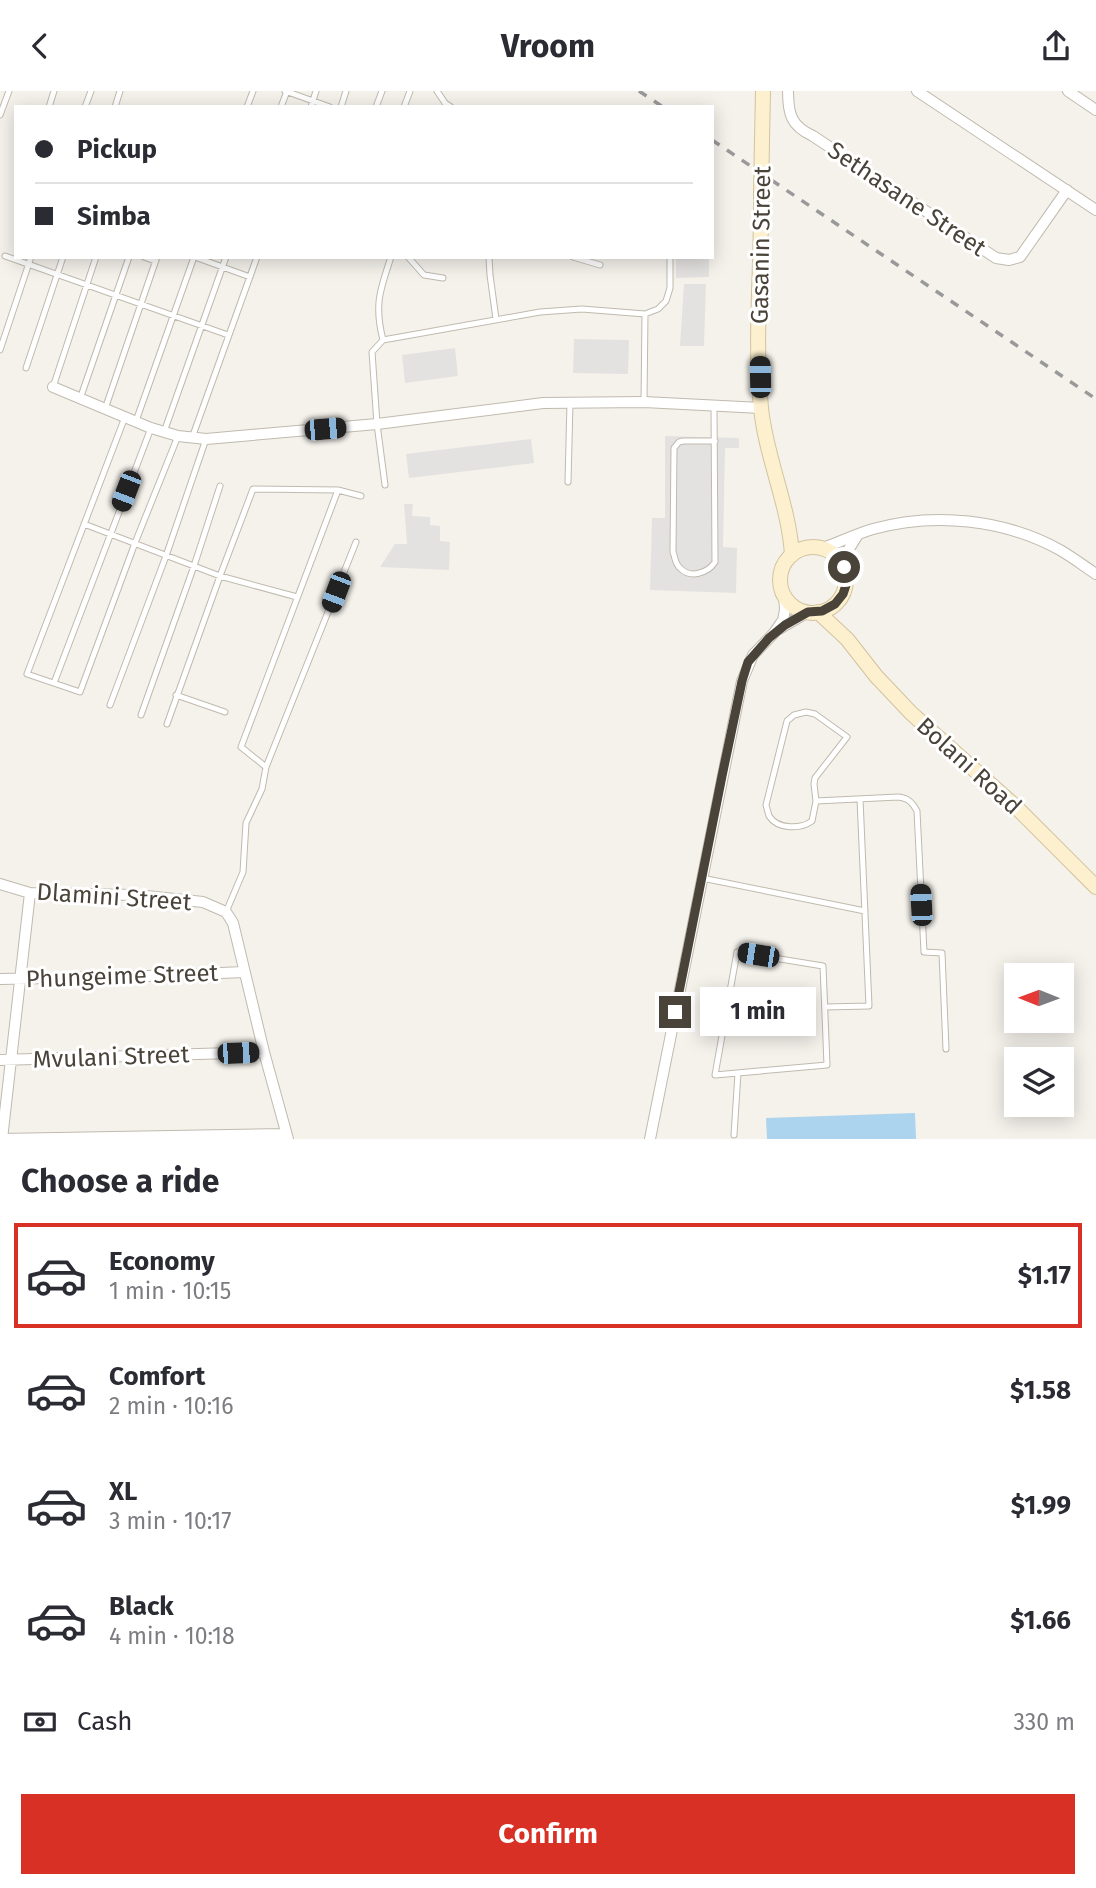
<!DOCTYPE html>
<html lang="en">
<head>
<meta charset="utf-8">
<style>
  :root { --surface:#fff; --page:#f2f2f3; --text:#2b2b33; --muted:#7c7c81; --line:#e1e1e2; --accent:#d93025 }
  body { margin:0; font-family:"Fira Sans",sans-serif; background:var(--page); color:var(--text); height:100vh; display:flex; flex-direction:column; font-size:26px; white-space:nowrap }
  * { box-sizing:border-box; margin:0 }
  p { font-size:23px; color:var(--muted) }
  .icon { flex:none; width:38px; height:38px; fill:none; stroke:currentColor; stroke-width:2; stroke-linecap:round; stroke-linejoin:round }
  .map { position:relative; height:1048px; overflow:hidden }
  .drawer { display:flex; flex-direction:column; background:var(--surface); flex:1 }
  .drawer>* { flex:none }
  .banner { position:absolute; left:14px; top:14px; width:700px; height:154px; border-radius:0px; box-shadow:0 4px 18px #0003; display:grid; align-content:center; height:154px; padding:0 21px; background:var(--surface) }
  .needle { width:46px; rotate:271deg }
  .controls { position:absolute; left:1004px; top:872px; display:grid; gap:14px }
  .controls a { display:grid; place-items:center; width:70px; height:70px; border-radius:0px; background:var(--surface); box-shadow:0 4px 18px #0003; font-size:35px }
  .end { position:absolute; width:32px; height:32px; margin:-16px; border:9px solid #494339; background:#fff; box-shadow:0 0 0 4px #fff }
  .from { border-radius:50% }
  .bubble { position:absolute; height:49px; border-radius:0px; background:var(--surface); box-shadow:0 4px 18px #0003; font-size:23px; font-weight:700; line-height:49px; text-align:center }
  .car { position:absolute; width:21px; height:42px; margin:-21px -10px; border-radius:9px; box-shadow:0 0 5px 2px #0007; background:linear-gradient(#222 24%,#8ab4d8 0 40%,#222 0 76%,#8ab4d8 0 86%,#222 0) }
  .banner b { display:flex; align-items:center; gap:24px; height:66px; font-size:26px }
  .banner b+b { border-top:2px solid var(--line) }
  .banner i { width:18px; height:18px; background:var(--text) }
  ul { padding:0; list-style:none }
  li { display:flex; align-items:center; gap:21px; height:105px; margin:0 14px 10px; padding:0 7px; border:4px solid transparent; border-radius:0px }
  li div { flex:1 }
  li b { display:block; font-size:26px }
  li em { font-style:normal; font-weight:700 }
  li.active { border-color:var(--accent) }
  li>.icon { width:63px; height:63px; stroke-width:1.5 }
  h2 { padding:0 21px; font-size:32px; line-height:84px }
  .pay { display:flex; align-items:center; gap:18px; height:77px; padding:0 21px; font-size:26px }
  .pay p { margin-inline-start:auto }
  .button { display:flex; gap:14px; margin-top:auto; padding:14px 21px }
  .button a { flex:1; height:80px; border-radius:0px; background:var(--accent); color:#fff; font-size:28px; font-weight:700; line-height:80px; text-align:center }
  header { display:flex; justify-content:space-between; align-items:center; height:91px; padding:0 21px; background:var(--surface); font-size:32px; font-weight:700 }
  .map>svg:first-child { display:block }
</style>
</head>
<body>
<header><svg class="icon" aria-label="back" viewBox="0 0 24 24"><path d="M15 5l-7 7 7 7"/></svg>Vroom<svg class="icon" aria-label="share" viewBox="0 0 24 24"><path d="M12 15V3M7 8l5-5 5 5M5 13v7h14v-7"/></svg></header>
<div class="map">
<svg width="1096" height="1048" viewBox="0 0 1096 1048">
  <rect width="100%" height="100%" fill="#f5f2ec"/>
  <path fill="#e4e2e0" d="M 676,166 L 709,166 L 709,186 L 676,187 Z
    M 684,193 L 706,193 L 704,255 L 680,255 Z
    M 574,248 L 629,249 L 628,283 L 573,282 Z
    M 455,257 L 458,285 L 405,292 L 402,264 Z
    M 665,345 L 739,347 L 739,357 L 725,357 L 723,456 L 737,457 L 736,502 L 650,499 L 652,427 L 665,427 Z
    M 531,348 L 534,372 L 409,387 L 406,363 Z
    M 404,413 L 413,413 L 412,425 L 430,426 L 430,434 L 440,435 L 440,450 L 450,451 L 449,479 L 380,476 L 395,453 L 407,453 Z"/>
  <path fill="#acd4ee" d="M 915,1022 L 916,1048 L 767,1048 L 766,1027 Z"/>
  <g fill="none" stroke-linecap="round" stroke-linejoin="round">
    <defs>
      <path id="lane" d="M 285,0 L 330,16
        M 437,0 L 445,12 L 451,16
        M 49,16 L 54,0
        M 85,16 L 91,0
        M 115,16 L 120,0
        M 247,16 L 253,0
        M 281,16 L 287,0
        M 311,16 L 316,0
        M 341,16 L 346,0
        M 376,16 L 382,0
        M 404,16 L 410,0
        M 0,24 L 9,0
        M 5,165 L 228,244
        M 144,166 L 155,170
        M 195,166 L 250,186
        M 408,166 L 424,184 L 443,187
        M 489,166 L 490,184 L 496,228
        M 573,166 L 600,174
        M 383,249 L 540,221 L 582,218 L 645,223 L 658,218 L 666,210 L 670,197 L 670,166
        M 0,259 L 31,166
        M 26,277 L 63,166
        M 53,296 L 96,166
        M 80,308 L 129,166
        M 644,311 L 645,223
        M 714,315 L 715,471 C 708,482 690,488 680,477 C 675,473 675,466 673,461 L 674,357 L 679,351 L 683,350 L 715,350
        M 105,318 L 157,166
        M 125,326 L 27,583 L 80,601 L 135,452 L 178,345
        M 136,330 L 194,166
        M 164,341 L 226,166
        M 192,347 L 257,166
        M 568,391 L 570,311
        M 385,394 L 377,333 L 372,261 L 383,249 C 374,214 380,199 391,166
        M 84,433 L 220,485 L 297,506
        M 54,592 L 151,337
        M 176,604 L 225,621
        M 110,614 L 166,465 L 206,348
        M 806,621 L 815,623 L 847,646 L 815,687 L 814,693 L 816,710 L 812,730 C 801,738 778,739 769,725 C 769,724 766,715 766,714 L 787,630 L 794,624 Z
        M 141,624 L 194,475 L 220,395
        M 167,633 L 220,485 L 253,398 L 338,399 L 361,405
        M 266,676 L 241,656 L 338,399
        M 816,710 L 898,706 C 908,707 912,711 917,720 L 924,861 L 942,862 L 946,958
        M 702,787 L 865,820
        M 226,821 L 243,781 L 246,732 L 262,698 L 266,676 L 356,451
        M 737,861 L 823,875 L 827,974 L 715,984 Z
        M 825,916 L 869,915 L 860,708
        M 734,1044 L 738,982"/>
      <path id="street" d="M 788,0 C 788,23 791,35 813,45 L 996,167 L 1009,169 L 1020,166 L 1067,99
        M 917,0 L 1096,119
        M 1068,0 L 1096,19
        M 53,296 L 151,337 L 178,345 L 206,348 L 377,333 L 543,312 L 644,311 L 761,317
        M 823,457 C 840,451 856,443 873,438 C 934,421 1004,428 1060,459 C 1072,466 1084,475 1096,483
        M 841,471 L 857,445
        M 779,538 L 808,521
        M 0,793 L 30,802 L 137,804 L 203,811 L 226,821 L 233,832 L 264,961 L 288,1048
        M 0,888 L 148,885 L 244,881
        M 0,969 L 264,961
        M 0,1048 L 286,1043
        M 2,1048 L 30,802
        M 650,1048 L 742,590 L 753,564 L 774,542 L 783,529 L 785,519 L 784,504"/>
      <path id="secondary" d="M 762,50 L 763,0
        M 761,103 C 762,174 754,247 761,317 C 766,367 789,414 792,464
        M780 489a33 33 0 1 1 66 0a33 33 0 1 1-66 0Z
        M 818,521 L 847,548 L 876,585 L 911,622 L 1016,716 L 1096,796"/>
    </defs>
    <use href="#lane" stroke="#c0baae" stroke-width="7"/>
    <use href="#street" stroke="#c0baae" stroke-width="12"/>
    <use href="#secondary" stroke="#d2c39e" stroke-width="16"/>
    <use href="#lane" stroke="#fff" stroke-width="5"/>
    <use href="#street" stroke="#fff" stroke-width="10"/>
    <use href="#secondary" stroke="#fcf0cf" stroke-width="14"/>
    <path stroke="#999" stroke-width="3.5" stroke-dasharray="9 9" stroke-linecap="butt" d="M 639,0 L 663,16
      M 712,49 L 1096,308"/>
    <defs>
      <path id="secondary-bridge" d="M 761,103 L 762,50"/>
    </defs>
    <use href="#secondary-bridge" stroke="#d2c39e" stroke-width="16" stroke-linecap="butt"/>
    <use href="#secondary-bridge" stroke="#fcf0cf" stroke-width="14"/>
  </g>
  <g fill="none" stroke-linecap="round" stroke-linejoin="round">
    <path stroke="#494339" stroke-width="9" d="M 675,921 L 722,685 L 742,590 L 748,571 L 769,547 L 785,534 L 808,521 L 822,520 L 835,513 L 843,503 L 846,494 L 844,476"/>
  </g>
  <g text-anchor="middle" stroke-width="6" stroke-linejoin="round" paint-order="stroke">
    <g font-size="24" fill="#494339" stroke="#fff">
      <text transform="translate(907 108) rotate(34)" y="8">Sethasane Street</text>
      <text transform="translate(761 154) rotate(-89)" y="8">Gasanin Street</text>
      <text transform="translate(969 675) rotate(42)" y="8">Bolani Road</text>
      <text transform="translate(114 806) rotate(4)" y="8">Dlamini Street</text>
      <text transform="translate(122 885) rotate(-2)" y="8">Phungeime Street</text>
      <text transform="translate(111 966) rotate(-2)" y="8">Mvulani Street</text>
    </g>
  </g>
</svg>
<div class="controls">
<a><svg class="needle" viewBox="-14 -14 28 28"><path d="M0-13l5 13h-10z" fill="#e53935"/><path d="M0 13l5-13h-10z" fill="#7c7c81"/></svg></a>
<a><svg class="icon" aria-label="layers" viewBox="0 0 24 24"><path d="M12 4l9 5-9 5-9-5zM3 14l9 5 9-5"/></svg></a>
</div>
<i class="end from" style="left:844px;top:476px"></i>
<i class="end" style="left:675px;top:921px"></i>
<div class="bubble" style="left:700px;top:896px;width:116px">1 min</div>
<i class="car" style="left:760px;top:286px;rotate:359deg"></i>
<i class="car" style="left:325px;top:338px;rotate:85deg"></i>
<i class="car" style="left:126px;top:400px;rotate:201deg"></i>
<i class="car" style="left:336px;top:501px;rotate:201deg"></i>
<i class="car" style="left:921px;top:814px;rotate:357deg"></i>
<i class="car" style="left:758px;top:864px;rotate:279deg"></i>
<i class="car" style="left:238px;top:962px;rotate:88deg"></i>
<div class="banner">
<b><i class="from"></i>Pickup</b>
<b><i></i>Simba</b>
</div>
</div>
<section class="drawer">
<h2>Choose a ride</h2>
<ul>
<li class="active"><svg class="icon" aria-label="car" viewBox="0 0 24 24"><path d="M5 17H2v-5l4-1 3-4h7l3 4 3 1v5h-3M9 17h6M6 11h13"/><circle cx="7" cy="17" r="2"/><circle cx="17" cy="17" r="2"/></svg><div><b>Economy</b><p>1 min · 10:15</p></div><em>$1.17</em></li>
<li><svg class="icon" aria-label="car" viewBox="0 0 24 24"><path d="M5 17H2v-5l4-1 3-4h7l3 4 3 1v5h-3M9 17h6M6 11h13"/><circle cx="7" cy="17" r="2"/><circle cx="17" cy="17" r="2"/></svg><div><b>Comfort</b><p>2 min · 10:16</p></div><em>$1.58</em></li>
<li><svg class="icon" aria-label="car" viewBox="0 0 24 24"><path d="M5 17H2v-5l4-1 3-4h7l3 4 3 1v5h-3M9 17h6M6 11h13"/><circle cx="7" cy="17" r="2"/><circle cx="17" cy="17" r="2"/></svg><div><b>XL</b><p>3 min · 10:17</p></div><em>$1.99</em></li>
<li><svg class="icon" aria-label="car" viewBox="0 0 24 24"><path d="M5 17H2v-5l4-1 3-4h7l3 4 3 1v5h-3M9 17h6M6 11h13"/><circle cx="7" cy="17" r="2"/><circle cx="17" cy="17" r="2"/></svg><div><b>Black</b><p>4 min · 10:18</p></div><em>$1.66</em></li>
</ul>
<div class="pay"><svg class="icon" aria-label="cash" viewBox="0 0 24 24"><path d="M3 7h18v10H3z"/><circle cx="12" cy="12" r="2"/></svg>Cash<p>330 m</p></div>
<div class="button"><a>Confirm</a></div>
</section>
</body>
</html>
